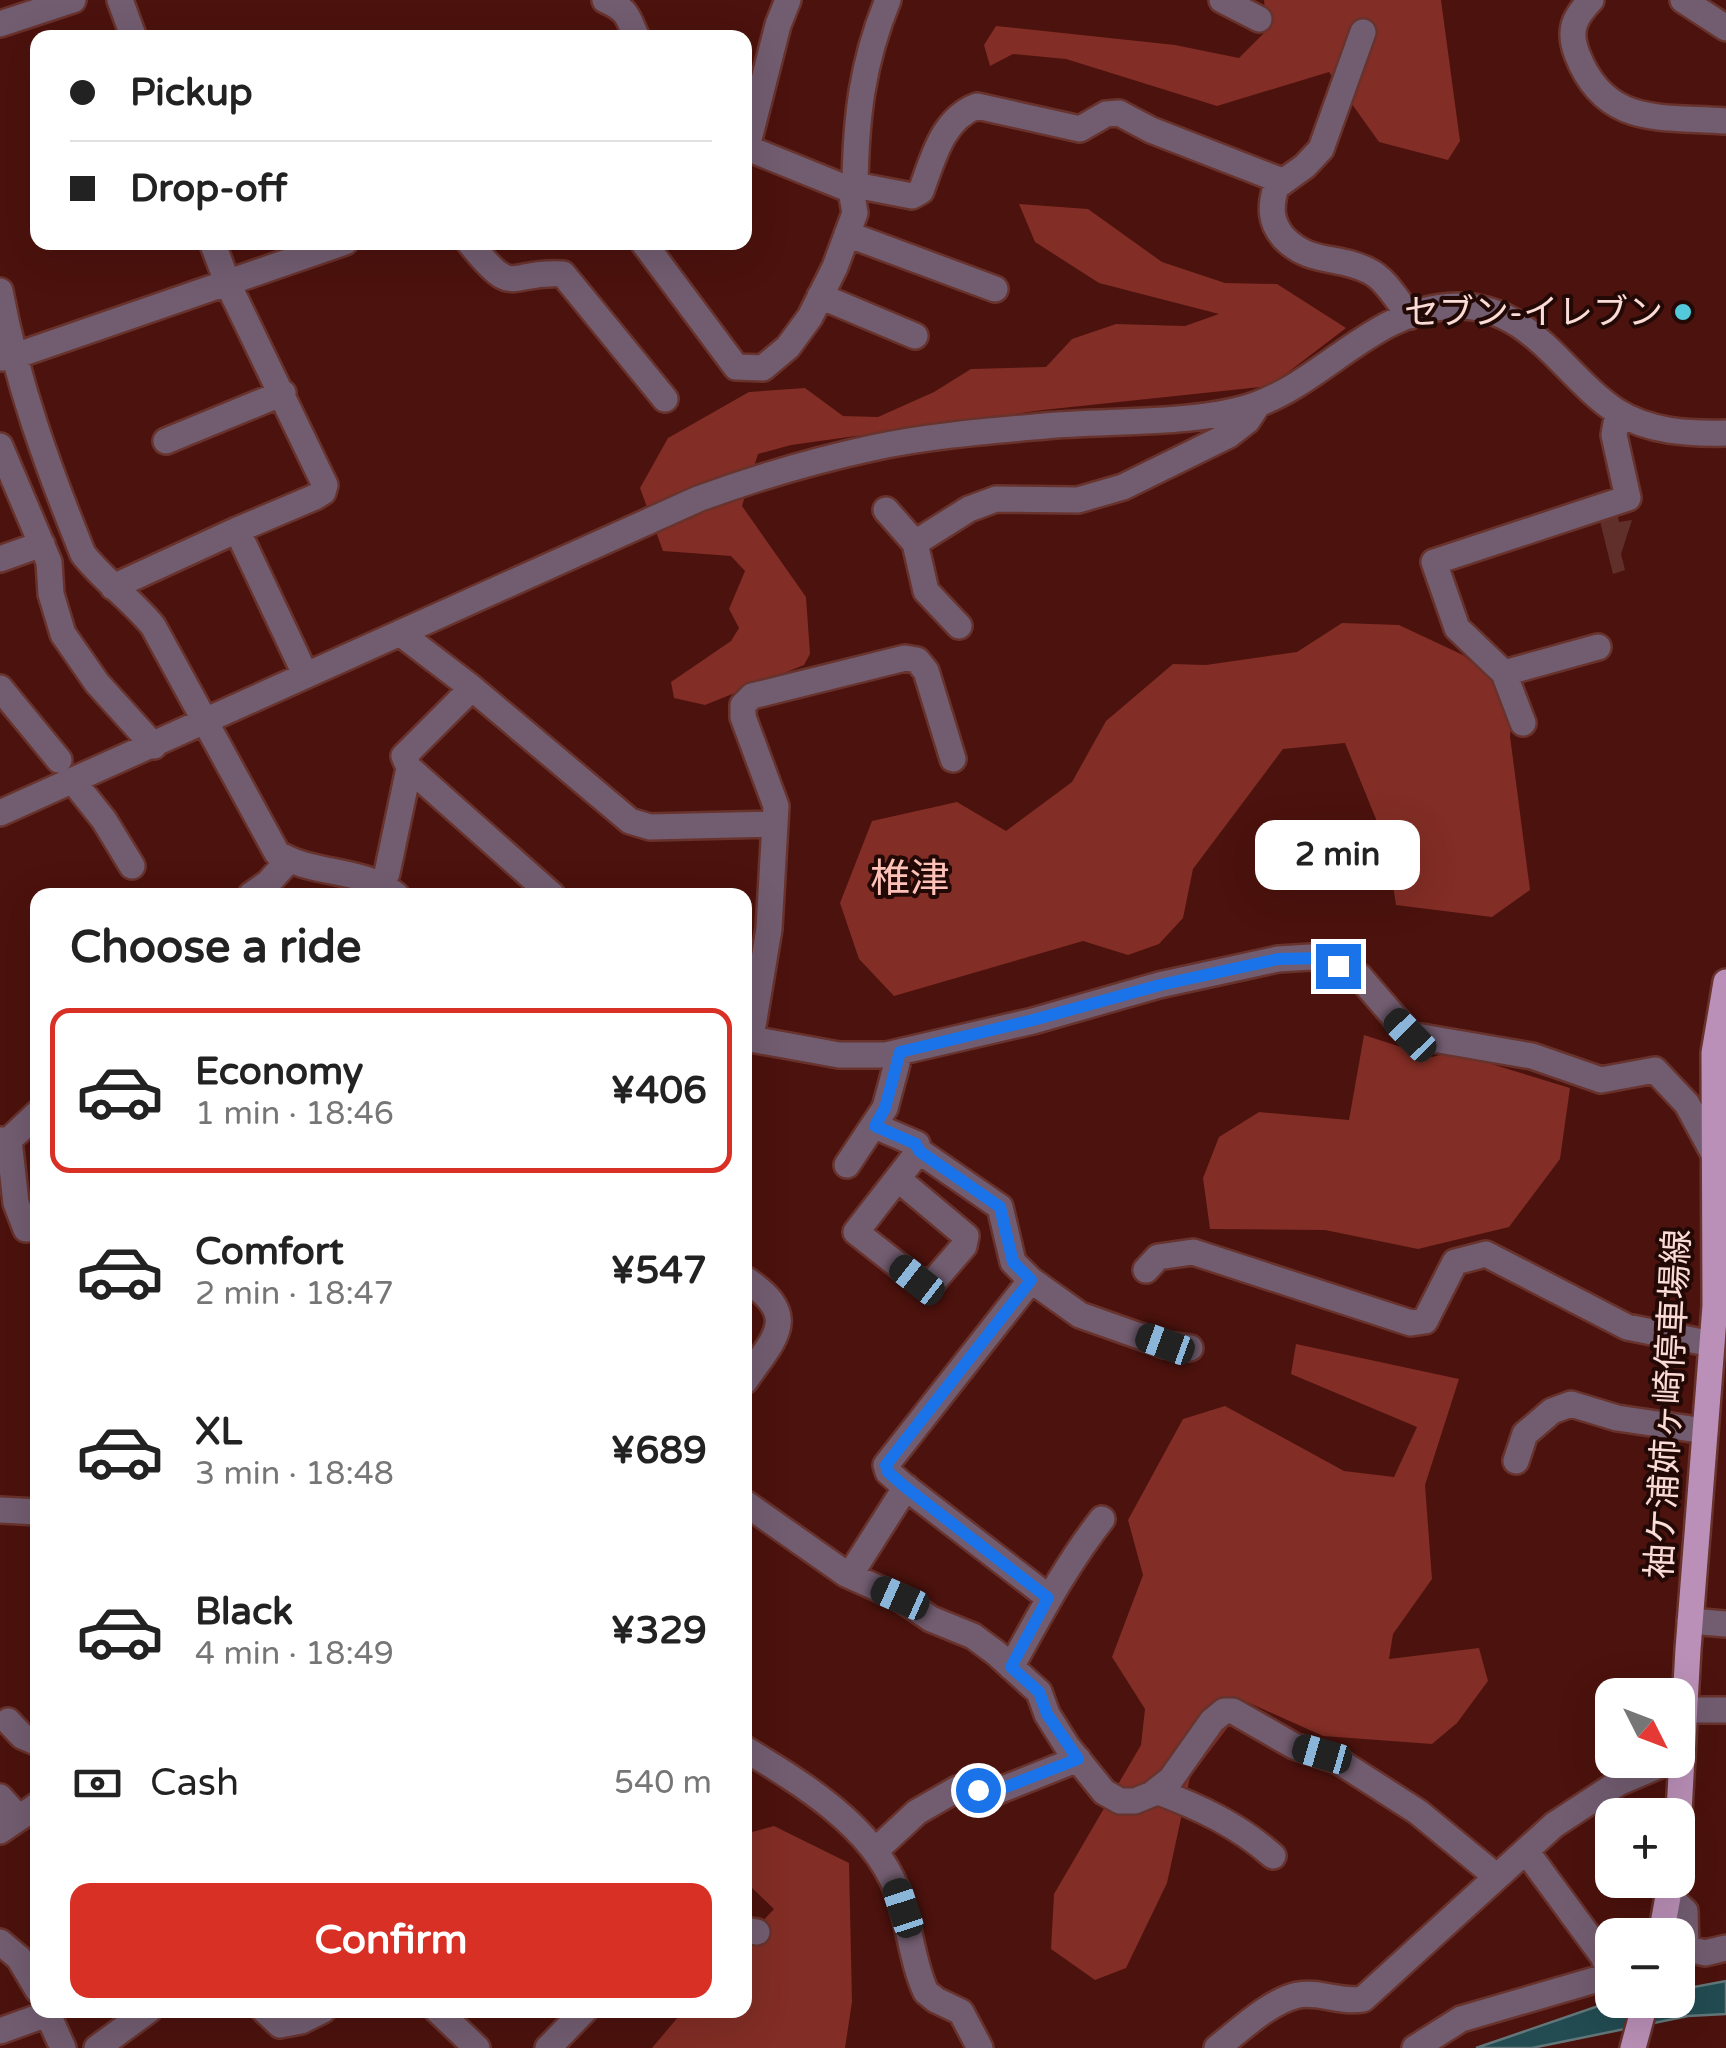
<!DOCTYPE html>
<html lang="en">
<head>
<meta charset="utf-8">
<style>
  :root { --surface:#fff; --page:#f6f6f6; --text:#222; --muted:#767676; --line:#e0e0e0; --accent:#d93025 }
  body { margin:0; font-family:"Varela Round","Noto Sans JP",sans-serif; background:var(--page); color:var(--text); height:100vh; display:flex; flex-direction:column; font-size:38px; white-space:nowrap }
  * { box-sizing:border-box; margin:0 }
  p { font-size:32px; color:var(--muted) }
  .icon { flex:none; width:55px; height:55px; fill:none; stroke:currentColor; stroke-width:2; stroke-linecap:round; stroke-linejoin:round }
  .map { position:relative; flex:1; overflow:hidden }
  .details { position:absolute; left:30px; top:888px; width:722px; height:1130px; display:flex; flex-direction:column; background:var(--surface); border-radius:20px; box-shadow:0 10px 40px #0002 }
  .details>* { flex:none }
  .guide { position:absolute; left:30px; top:30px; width:722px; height:220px; border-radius:20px; box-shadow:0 10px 40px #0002; display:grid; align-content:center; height:220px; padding:0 40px; background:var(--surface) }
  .needle { width:65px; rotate:132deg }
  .controls { position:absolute; left:1595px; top:1678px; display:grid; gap:20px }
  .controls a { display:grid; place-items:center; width:100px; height:100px; border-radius:20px; background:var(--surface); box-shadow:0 10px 40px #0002; font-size:50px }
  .end { position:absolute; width:45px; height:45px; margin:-22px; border:12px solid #1a73e8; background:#fff; box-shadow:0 0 0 5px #fff }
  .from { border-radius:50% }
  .bubble { position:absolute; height:70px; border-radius:20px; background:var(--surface); box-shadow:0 10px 40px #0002; font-size:32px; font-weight:700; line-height:70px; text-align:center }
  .car { position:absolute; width:30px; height:60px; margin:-30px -15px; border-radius:12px; box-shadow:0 0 8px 2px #0007; background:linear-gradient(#222 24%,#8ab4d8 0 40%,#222 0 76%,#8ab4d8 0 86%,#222 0) }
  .guide b { display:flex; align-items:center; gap:35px; height:95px; font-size:38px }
  .guide b+b { border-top:2px solid var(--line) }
  .guide i { width:25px; height:25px; background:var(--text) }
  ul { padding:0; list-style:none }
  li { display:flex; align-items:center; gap:30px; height:165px; margin:0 20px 15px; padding:0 20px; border:5px solid transparent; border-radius:20px }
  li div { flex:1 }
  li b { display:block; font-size:38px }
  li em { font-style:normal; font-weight:700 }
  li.active { border-color:var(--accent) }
  li>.icon { width:90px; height:90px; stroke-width:1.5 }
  h2 { padding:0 40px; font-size:45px; line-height:120px }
  .pay { display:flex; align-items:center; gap:25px; height:110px; padding:0 40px; font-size:38px }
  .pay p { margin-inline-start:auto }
  .primary-button { display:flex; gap:20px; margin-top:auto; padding:20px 40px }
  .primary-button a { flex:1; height:115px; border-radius:20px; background:var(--accent); color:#fff; font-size:40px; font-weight:700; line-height:115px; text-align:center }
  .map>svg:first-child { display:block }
</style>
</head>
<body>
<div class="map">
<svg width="1726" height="2048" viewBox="0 0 1726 2048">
  <rect width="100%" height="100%" fill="#4c120d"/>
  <path fill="#612f29" d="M 1616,506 L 1619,522 L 1632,520 L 1621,554 L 1625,570 L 1613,574 L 1598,513 Z"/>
  <path fill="#822d25" d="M 1264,0 L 1441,0 L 1460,141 L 1448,160 L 1379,142 L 1329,72 L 1217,106 L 1066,59 L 1013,54 L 990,66 L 984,45 L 996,26 L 1175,45 L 1239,58 L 1267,30 Z
    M 1019,204 L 1088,209 L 1162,262 L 1225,283 L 1277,284 L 1346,328 L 1270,386 L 1043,410 L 791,445 L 758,454 L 742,506 L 806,597 L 810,654 L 804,665 L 705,705 L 674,698 L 671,682 L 731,641 L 739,628 L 729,609 L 745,571 L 731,556 L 663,551 L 640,488 L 668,438 L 749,392 L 805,388 L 843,416 L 878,417 L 934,392 L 971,369 L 1046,367 L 1072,339 L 1116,324 L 1185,326 L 1219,314 L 1099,283 L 1035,242 Z
    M 1342,623 L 1399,625 L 1463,655 L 1514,699 L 1510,736 L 1530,890 L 1492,917 L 1396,905 L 1387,846 L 1345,743 L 1283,749 L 1193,869 L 1183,918 L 1159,944 L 1128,955 L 1083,941 L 894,996 L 859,959 L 840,903 L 872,821 L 957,802 L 1006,831 L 1072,782 L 1106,721 L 1173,664 L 1206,665 L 1297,652 Z
    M 1364,1035 L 1432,1057 L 1452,1052 L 1570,1088 L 1560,1159 L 1509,1227 L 1418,1249 L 1325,1230 L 1210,1229 L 1203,1178 L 1219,1137 L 1259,1112 L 1349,1120 Z
    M 1296,1344 L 1459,1379 L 1425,1485 L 1432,1579 L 1393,1634 L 1389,1659 L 1479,1648 L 1488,1681 L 1457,1723 L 1432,1744 L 1323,1736 L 1247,1702 L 1190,1777 L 1167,1883 L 1126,1968 L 1095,1980 L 1051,1949 L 1054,1894 L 1141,1745 L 1145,1709 L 1112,1657 L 1143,1575 L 1128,1520 L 1183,1419 L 1225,1406 L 1344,1471 L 1394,1477 L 1417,1427 L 1291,1374 Z
    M 774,1826 L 849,1863 L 852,2002 L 845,2048 L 652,2048 L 684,2010 L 745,2010 L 745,1940 L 774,1909 L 750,1886 L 745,1886 L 745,1834 Z"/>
  <path fill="#224c52" stroke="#63777a" stroke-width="2.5" d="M 1726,1981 L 1726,2014 L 1688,2016 L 1532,2048 L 1476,2048 L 1610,2002 L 1678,2000 L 1678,1990 Z"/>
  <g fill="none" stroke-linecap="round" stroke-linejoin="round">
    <defs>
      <path id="minor" d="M 120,0 L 134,38
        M 605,0 C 629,11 627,16 637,38
        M 1222,0 L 1259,19
        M 1591,0 C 1574,18 1568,30 1577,54 C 1605,127 1660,116 1726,121
        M 1683,0 L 1726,28
        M 0,24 L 73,0
        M 1363,32 L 1321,149 L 1305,166 L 1276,187 C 1270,207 1270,222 1284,238 C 1310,265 1339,255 1369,271 C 1386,279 1398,302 1410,316
        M 745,147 L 851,190
        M 747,147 L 778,25 L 788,0
        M 855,185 L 912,196 L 921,191 C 933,159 942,119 977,106 L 1080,129 L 1106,114 L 1119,113 L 1151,130 L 1282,181
        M 847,234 L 995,289
        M 212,242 L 228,284 L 325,485 L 323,492 L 315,497 L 237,530 L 305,674
        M 469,242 C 516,301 506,270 563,274 L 665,399
        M 643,242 L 736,367 L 763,368 L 788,347 L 810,317 L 835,267 L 855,213 L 851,190 L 855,185 C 856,117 862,63 888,0
        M 0,291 C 17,383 48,468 83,554 C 104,581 132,600 153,626 L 277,853 C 313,876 362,867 396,895
        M 820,296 L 915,336
        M 0,358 L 12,357 L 345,242
        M 166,441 L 283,393
        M 0,446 L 49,562 L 51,594 L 63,634 L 97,683 L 154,746
        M 886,510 L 915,543 L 926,591 L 959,626
        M 915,543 L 969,509 L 996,499 L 1078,500 L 1123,487 L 1229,435 L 1247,421 L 1257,406
        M 0,559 L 42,544
        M 113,587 L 237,530
        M 400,633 L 472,688 L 630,821 L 650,827 L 775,824
        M 1504,673 L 1598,647
        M 0,688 L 59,760
        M 472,688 L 404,756 L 409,768 L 552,895
        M 1523,723 L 1504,673 L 1457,628 L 1434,562 L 1628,498 L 1614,435 L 1618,412
        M 73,781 L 104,820 L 132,866
        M 0,813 L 698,499 C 755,478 812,461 872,448 C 926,436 989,431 1045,426 C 1107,420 1198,425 1255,405 C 1326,380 1375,308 1456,306 C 1531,305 1562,375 1616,411 C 1649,432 1689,434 1726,433
        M 380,884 L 387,873 L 409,768
        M 251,895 L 268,883 L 289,860
        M 745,1038 L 839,1055 L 886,1055 L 1033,1021 L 1159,985 L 1278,959 L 1311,957 L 1324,958 L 1359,976 L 1410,1035 L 1532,1056 L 1601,1080 L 1655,1070 L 1687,1104 L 1714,1154
        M 751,1038 L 769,929 L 776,806 L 743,717 L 743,705 L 752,696 L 905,658 L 917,660 L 926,671 L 953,759
        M 875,1126 L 917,1144 L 919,1151 L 856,1232 L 917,1280 L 932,1283 L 964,1246 L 966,1236 L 898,1179
        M 0,1140 L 9,1140 L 38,1113
        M 9,1140 L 16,1203 L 26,1229
        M 919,1151 L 1000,1207 L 1013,1262 L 1031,1280 L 1080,1315 L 1165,1345 L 1190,1348
        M 847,1165 L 885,1108 L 900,1052
        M 1146,1270 L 1158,1257 L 1193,1252 L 1411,1323 L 1425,1321 L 1455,1262 L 1486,1254 L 1627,1327 L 1712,1344
        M 745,1279 C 801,1316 776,1336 745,1381
        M 1031,1280 L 886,1465 L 888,1472 L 904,1486 L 1048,1597
        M 1516,1461 L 1525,1434 L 1552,1411 L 1571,1404 L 1617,1418 L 1705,1431
        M 745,1503 L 846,1574 L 900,1598 L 931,1619 L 973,1636 L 996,1653 L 1039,1692 L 1047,1714 L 1067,1746 L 1104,1792 L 1120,1801 L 1135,1801 L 1152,1794 L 1171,1779 L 1212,1721 L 1224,1711 L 1233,1711 L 1294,1746 L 1337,1760 L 1418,1812 L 1497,1877
        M 0,1510 L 38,1512
        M 850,1575 L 906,1487
        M 1690,1621 L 1726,1624
        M 1011,1667 C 1040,1615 1066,1565 1102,1519
        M 1684,1710 L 1726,1710
        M 8,1721 L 22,1736 L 38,1743
        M 745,1749 C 801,1783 871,1825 896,1888 C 910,1922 911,1960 926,1992 L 936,2000 L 961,2012 L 980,2048
        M 1156,1791 C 1199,1807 1238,1825 1273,1856
        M 0,1797 L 18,1817
        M 0,1831 L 38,1805
        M 875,1851 L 917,1812 L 957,1789 L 998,1791 L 1078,1759
        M 1526,1851 L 1603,1956 L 1611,1976
        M 1668,1896 L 1685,1911 L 1686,1948 L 1705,1953 L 1726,1948
        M 745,1930 L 757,1932
        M 0,1942 L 19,1958 L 38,1990
        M 46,2010 L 63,2048
        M 264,2010 L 280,2025 L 301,2021 L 323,2010
        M 437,2010 L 477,2048
        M 0,2031 L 47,2014
        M 97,2048 L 149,2010
        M 548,2048 L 585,2010
        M 1217,2048 C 1240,2030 1270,2001 1298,1995 C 1319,1991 1341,2003 1363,1999 L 1554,1825 L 1618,1783 L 1672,1760
        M 1415,2048 L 1461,2019 L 1612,1975"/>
      <path id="major" d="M 1678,1830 L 1688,1649 L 1715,1306 L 1714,1053 L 1726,982
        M 1661,1935 L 1671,1880
        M 1633,2048 L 1646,2000"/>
    </defs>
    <use href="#minor" stroke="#68322d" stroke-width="30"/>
    <use href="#major" stroke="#68322d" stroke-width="30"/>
    <use href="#minor" stroke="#725d70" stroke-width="25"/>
    <use href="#major" stroke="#bb90b8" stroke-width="25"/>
  </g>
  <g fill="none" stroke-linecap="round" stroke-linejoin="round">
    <path stroke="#1a73e8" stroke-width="12" d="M 978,1790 L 998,1790 L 1078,1759 L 1047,1714 L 1039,1692 L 1011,1667 L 1048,1598 L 904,1486 L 888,1472 L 886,1465 L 1031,1280 L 1013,1262 L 1000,1207 L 919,1151 L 916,1144 L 875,1126 L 885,1108 L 900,1052 L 1033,1020 L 1160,985 L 1278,959 L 1324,958 L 1338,966"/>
  </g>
  <circle fill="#53cadc" stroke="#220906" stroke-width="4" cx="1683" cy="312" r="10"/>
  <g text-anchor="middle" stroke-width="8" stroke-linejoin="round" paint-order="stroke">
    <g font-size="35" fill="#fadbd6" stroke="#220906" text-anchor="end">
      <text x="1663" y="324">セブン-イレブン</text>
    </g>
    <g font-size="35" fill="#fadbd6" stroke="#220906">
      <text transform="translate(1668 1404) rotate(-87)" y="12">袖ケ浦姉ヶ崎停車場線</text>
    </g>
    <g font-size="40" fill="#fdc1b8" stroke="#220906">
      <text x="910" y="892">椎津</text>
    </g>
  </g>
</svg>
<div class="controls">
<a><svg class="needle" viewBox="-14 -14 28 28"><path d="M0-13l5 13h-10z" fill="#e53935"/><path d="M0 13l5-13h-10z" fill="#767676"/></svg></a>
<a>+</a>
<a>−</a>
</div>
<i class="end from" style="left:978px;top:1790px"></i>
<i class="end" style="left:1338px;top:966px"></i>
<div class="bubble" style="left:1255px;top:820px;width:165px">2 min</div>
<i class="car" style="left:1410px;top:1035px;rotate:316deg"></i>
<i class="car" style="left:917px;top:1280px;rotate:308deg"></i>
<i class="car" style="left:1165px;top:1344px;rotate:290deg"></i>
<i class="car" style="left:900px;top:1598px;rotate:294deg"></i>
<i class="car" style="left:1322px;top:1754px;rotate:286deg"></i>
<i class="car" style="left:903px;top:1908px;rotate:342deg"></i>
<div class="guide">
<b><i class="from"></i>Pickup</b>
<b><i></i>Drop-off</b>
</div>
<section class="details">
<h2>Choose a ride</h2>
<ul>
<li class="active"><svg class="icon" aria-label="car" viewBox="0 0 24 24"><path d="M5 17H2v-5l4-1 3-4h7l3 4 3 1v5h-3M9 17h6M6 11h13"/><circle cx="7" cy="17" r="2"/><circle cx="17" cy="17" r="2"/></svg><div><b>Economy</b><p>1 min · 18:46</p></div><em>¥406</em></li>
<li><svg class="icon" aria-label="car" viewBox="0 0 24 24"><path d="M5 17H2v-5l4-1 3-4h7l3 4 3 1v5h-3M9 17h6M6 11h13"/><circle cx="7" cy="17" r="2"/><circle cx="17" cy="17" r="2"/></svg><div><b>Comfort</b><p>2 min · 18:47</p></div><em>¥547</em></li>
<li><svg class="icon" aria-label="car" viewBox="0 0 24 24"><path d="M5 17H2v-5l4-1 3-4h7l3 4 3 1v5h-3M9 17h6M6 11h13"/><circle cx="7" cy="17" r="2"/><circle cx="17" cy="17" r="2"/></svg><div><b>XL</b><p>3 min · 18:48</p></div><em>¥689</em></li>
<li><svg class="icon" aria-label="car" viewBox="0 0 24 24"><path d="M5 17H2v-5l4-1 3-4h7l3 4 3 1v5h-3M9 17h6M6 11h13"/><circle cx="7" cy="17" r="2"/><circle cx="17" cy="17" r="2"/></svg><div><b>Black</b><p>4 min · 18:49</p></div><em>¥329</em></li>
</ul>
<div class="pay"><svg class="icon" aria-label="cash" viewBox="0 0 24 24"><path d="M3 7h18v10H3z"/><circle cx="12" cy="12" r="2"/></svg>Cash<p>540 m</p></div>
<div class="primary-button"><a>Confirm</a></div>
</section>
</div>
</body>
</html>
